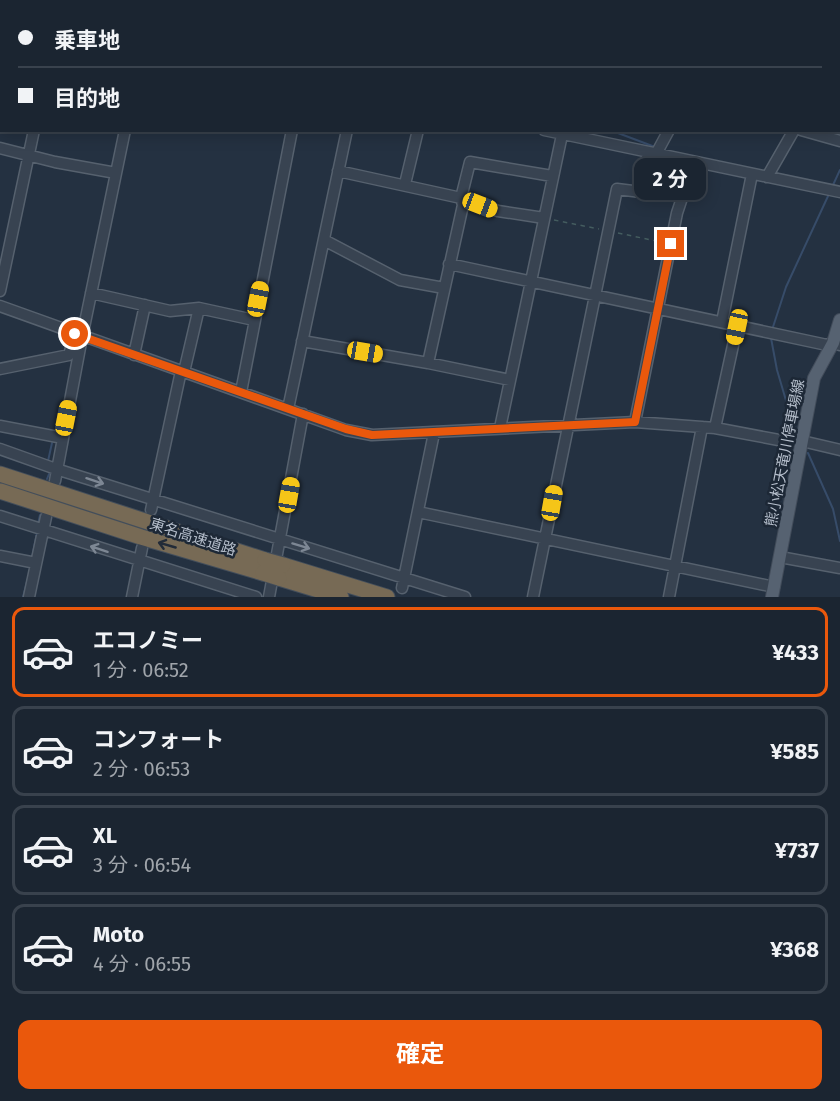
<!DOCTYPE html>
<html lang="ja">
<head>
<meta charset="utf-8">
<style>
  :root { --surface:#1b2531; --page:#28313d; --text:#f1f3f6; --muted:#a0a5ab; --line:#39424d; --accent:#ea580c }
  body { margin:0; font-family:"Fira Sans","Noto Sans JP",sans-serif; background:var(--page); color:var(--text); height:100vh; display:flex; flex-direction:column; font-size:22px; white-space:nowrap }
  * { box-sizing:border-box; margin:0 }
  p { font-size:20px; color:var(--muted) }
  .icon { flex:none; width:33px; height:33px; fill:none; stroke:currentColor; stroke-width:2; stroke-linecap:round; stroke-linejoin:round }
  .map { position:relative; height:597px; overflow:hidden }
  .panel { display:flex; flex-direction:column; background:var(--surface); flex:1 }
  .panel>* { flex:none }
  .hud { position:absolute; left:0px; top:0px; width:840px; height:132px; box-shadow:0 3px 15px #0003,0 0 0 2px var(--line); display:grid; align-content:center; height:132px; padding:0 18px; background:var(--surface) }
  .end { position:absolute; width:27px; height:27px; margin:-14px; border:8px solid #ea580c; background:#fff; box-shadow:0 0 0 3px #fff }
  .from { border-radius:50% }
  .bubble { position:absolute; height:42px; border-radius:12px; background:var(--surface); box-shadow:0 3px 15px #0003,0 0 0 2px var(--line); font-size:20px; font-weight:700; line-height:42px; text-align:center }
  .car { position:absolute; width:18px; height:36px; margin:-18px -9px; border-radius:8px; box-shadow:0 0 4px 2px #0007; background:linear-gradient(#f5c518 24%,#345 0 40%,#f5c518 0 76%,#345 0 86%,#f5c518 0) }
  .hud b { display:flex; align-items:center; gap:21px; height:57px; font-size:22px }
  .hud b+b { border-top:2px solid var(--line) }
  .hud i { width:15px; height:15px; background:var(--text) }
  ul { padding:10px 0 0; list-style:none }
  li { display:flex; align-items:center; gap:18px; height:90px; margin:0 12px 9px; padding:0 6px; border:3px solid var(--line); border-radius:12px }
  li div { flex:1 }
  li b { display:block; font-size:22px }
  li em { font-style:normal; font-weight:700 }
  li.current { border-color:var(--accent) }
  li>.icon { width:54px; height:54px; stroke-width:1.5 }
  .primary-button { display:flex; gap:12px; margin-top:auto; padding:12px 18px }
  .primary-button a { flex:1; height:69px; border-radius:12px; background:var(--accent); color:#fff; font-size:24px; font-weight:700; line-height:69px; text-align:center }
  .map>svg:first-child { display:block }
</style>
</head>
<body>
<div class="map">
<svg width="840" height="597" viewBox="0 0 840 597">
  <rect width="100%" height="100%" fill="#243141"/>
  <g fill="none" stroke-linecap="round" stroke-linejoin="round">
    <path stroke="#374c69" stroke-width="2" d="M 340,0 L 343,2
      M 610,130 L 655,147
      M 833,185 L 840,170
      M 773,327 L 786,287 L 829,194
      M 771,338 L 777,370 L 795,431
      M 808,453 L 833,509 L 840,541
      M 48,461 L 52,443
      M 47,479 L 49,474
      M 38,524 L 40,515
      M 32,558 L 37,533
      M 23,597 L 28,578"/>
    <defs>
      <path id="minor" d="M 268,0 L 270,2
        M 334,0 L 335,2
        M 348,0 L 351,2
        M 512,0 L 515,2
        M 689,0 L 692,2
        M 90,2 L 90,0
        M 153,2 L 153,0
        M 188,2 L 188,0
        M 253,2 L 253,0
        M 402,2 L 403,0
        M 485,2 L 485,0
        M 594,2 L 595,0
        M 773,2 L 774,0
        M 0,19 L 2,19
        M 838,56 L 840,53
        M 544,130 L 840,192
        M 801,130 L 840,141
        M 0,148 L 55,162 L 116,173
        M 656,154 L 669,130
        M 338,171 L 461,198 L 498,211 L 544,218
        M 767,177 L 794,130
        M 405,184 L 418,130
        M 324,240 L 400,280 L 444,288
        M 449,264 L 827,345 L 833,343 L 840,345
        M 0,291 L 34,130
        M 91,293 L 170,311 L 199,308 L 254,320
        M 0,306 L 346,430 L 372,435 L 635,422 L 715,428 L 784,441 L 802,441 L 840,450
        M 722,322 L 752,174
        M 302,341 L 428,363 L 510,380
        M 134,355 L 145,305
        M 428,363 L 463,205 L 461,198 L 470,162 L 552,176
        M 0,369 L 69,355 L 75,334
        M 184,372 L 199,308
        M 241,392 L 292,130
        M 288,409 L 347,130
        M 635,422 L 677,213 L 694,162
        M 0,426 L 63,438
        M 500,428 L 563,130
        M 715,428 L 737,327
        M 0,449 L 56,469 L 465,597
        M 55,481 L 82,337 L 125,130
        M 151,510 L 181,371
        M 418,512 L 774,587
        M 0,516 L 256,597
        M 0,556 L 36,563
        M 780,557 L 840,568
        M 402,588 L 434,433
        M 29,597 L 46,517
        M 132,597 L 142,548
        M 269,597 L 303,414
        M 533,597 L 617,189 L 641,192 L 648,152
        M 669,597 L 702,427"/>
      <path id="major" d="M 772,597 L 814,378 L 833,343 L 840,320"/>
      <path id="highway" d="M 0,474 L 265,560
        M 0,491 L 141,537 L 263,573
        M 283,565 L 387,597
        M 279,578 L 341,597"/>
    </defs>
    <use href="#minor" stroke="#56616e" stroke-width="13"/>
    <use href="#major" stroke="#424c5a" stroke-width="14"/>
    <use href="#highway" stroke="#434e5b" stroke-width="17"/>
    <path stroke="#445c5f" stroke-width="1.5" stroke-dasharray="4.5 4.5" stroke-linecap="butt" d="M 554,220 L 599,229
      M 618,233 L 661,242"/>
    <use href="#minor" stroke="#384351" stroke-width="10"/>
    <use href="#major" stroke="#566271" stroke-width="12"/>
    <use href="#highway" stroke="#776a55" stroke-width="15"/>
    <defs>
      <path id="highway-bridge" d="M 265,560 L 283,565
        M 263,573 L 279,578"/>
    </defs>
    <use href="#highway-bridge" stroke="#434e5b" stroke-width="17" stroke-linecap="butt"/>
    <use href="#highway-bridge" stroke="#776a55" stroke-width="15"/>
  </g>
  <defs><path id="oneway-shaft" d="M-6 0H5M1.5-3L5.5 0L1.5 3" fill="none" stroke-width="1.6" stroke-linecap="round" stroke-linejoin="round" transform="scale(1.5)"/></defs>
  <g stroke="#7d8794">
    <use href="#oneway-shaft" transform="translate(95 481) rotate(18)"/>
    <use href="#oneway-shaft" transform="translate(301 546) rotate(17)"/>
    <use href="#oneway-shaft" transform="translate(99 549) rotate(-162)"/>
  </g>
  <use stroke="#222b38" href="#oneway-shaft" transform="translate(167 545) rotate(-164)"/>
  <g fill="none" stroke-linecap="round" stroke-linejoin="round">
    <path stroke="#ea580c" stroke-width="8" d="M 75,334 L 346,429 L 372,435 L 635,422 L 671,244"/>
  </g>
  <g text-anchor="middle" stroke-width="5" stroke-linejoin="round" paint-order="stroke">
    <g font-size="15" fill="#b5becb" stroke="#1d2836">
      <text transform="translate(785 453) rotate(-79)" y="5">熊小松天竜川停車場線</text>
      <text transform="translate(193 537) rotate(18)" y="5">東名高速道路</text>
    </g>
  </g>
</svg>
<i class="end from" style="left:75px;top:334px"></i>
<i class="end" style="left:671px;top:244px"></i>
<div class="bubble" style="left:634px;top:158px;width:72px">2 分</div>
<i class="car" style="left:480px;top:205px;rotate:111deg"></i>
<i class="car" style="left:258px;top:299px;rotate:11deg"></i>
<i class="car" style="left:737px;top:327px;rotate:192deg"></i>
<i class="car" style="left:365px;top:352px;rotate:100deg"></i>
<i class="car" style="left:66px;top:418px;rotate:11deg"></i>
<i class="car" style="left:289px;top:495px;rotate:10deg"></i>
<i class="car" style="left:552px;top:503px;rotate:10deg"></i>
<div class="hud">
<b><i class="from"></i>乗車地</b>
<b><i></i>目的地</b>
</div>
</div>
<section class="panel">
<ul>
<li class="current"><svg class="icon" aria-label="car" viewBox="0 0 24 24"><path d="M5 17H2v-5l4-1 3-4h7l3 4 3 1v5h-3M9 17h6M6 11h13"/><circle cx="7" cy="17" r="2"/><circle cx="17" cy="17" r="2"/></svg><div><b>エコノミー</b><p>1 分 · 06:52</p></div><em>¥433</em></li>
<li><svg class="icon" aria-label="car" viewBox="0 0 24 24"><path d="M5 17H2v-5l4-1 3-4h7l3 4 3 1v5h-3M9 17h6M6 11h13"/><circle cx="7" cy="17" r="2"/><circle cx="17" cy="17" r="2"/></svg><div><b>コンフォート</b><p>2 分 · 06:53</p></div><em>¥585</em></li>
<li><svg class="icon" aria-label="car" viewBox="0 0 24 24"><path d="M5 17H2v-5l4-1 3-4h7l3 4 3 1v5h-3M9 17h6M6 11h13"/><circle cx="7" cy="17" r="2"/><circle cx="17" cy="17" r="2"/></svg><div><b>XL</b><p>3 分 · 06:54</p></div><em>¥737</em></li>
<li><svg class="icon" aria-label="car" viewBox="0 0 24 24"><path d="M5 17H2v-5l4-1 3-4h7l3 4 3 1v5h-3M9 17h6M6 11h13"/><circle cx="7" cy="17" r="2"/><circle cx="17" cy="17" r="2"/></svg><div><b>Moto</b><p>4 分 · 06:55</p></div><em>¥368</em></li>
</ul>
<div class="primary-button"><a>確定</a></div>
</section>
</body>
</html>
